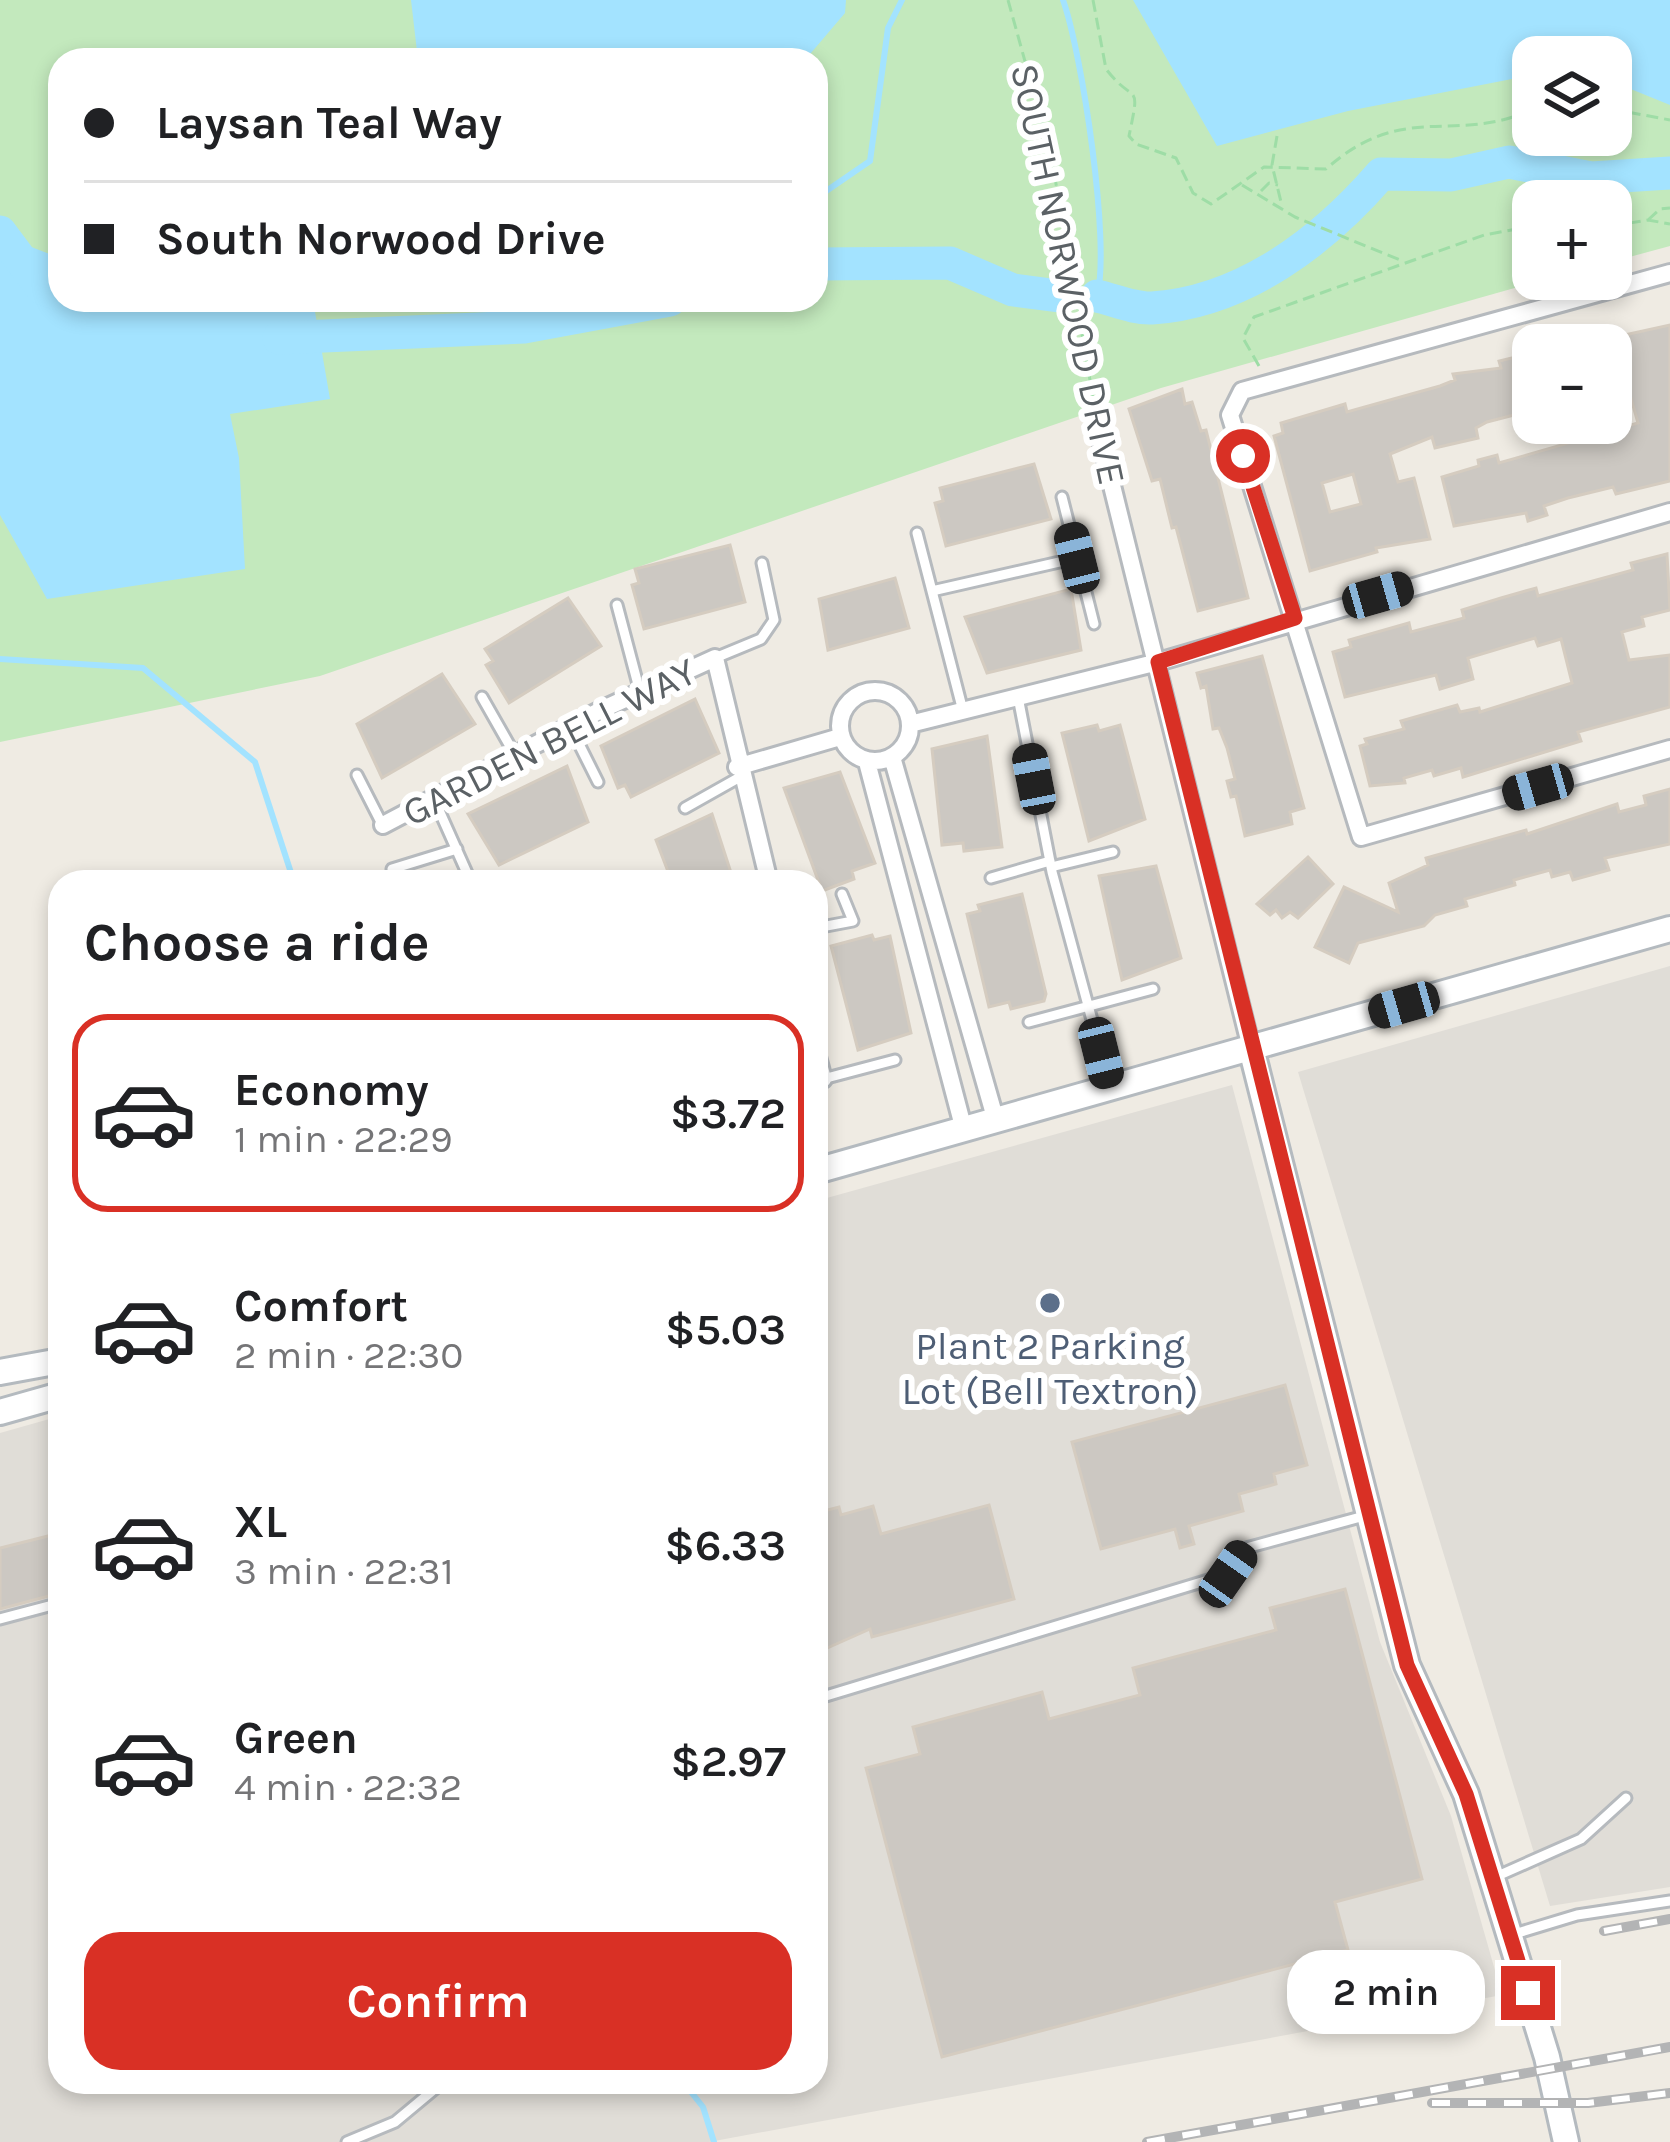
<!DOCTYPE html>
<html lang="en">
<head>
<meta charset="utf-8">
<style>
  :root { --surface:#fff; --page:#f6f6f6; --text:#202124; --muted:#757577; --line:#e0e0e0; --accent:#d93025 }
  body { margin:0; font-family:Karla,sans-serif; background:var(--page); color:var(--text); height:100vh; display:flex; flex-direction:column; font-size:45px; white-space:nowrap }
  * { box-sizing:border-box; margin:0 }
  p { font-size:39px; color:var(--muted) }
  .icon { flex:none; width:66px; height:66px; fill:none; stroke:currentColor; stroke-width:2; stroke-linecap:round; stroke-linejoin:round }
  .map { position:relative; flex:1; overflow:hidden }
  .sheet { position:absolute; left:48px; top:870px; width:780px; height:1224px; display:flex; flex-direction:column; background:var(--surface); border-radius:36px; box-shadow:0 6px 18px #0003 }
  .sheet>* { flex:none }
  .top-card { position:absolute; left:48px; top:48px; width:780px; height:264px; border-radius:36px; box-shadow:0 6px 18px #0003; display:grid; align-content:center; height:264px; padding:0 36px; background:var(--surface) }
  .buttons { position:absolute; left:1512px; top:36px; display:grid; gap:24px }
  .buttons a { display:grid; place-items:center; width:120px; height:120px; border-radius:24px; background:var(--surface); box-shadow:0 6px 18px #0003; font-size:60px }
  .end { position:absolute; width:54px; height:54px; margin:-27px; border:15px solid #d93025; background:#fff; box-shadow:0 0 0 6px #fff }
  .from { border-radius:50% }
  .bubble { position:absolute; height:84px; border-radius:36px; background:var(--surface); box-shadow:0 6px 18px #0003; font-size:39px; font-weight:600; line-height:84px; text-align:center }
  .car { position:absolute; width:36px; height:72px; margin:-36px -18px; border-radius:15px; box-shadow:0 0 9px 3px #0007; background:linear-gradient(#222 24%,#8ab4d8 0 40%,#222 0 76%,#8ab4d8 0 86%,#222 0) }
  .top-card b { display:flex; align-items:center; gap:42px; height:114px; font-size:45px }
  .top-card b+b { border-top:3px solid var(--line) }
  .top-card i { width:30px; height:30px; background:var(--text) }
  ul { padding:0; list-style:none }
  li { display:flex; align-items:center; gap:36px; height:198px; margin:0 24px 18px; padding:0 12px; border:6px solid transparent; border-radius:36px }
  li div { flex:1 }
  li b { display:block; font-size:45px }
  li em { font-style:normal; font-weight:600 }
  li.on { border-color:var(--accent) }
  li>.icon { width:108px; height:108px; stroke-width:1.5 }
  h2 { padding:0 36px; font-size:54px; line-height:144px }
  .action { display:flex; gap:24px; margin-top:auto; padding:24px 36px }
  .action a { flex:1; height:138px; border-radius:36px; background:var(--accent); color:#fff; font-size:48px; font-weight:600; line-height:138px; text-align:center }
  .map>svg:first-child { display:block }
</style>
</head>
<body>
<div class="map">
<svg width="1670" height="2142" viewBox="0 0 1670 2142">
  <rect width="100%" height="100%" fill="#efebe3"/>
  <path fill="#e0ddd7" d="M 1670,966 L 1670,1887 L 1550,1906 L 1298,1072 Z
    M 1232,1085 L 1380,1642 L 1451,1816 L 1502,1995 L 709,2142 L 0,2142 L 0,1433 L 60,1416 L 60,2082 L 816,2082 L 816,1201 Z"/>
  <path fill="#c3e9bd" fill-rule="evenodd" d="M 0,0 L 1670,0 L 1670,246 L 1611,262 L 1611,201 L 1533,201 L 1533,279 L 1546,279 L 1161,388 L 320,676 L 0,742 ZM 1533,57 L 1611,57 L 1611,135 L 1533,135 ZM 60,60 L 816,60 L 816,300 L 60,300 Z"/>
  <path fill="#a3e3ff" d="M 411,0 L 846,0 L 845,13 L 805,60 L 418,60 Z
    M 1133,0 L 1670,0 L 1670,105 L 1611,81 L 1611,57 L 1533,57 L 1533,75 L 1348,111 L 1217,146 Z
    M 0,235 L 60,258 L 60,300 L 313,300 L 330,399 L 230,414 L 239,458 L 245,569 L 47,599 L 0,515 Z"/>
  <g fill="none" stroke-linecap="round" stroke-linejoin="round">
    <path stroke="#a3e3ff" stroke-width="6" d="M 1063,0 C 1082,53 1111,245 1097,296
      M 816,198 L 870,161 L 888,28 L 902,0
      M 0,659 L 143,668 L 255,762 L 294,882
      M 683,2082 L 703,2107 L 714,2142"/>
    <path stroke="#a3e3ff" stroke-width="33" d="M 0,232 L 42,288 L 60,294
      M 816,264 L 950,263 L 1013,290 L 1059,296
      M 1097,296 C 1114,300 1135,309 1152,308 C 1244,302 1323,241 1381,174 L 1451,175 L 1509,162 L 1591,178 L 1670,173
      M 279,338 L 524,327 L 670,300"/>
  </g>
  <path fill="#ccc8c2" stroke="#d5ccc0" stroke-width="3" fill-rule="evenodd" d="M 1670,325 L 1670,481 L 1616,494 L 1613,487 L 1568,498 L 1544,506 L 1547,515 L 1528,521 L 1526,513 L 1454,526 L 1442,477 L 1479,466 L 1478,460 L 1497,455 L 1499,463 L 1638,423 L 1630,395 L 1611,400 L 1611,338 Z
    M 1533,353 L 1533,410 L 1487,422 L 1476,428 L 1478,438 L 1435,448 L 1432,437 L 1390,454 L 1398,482 L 1414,478 L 1430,539 L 1376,548 L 1377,552 L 1310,571 L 1274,436 L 1283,433 L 1281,423 L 1345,404 L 1347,412 L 1440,386 L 1455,380 L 1453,374 L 1501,368 L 1499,361 ZM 1353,474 L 1361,504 L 1330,512 L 1322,483 Z
    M 1182,389 L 1185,404 L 1192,402 L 1201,431 L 1206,430 L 1248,598 L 1198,611 L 1176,527 L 1172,528 L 1160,479 L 1152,481 L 1129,409 Z
    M 1034,464 L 1051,519 L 946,546 L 935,503 L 943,501 L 940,488 Z
    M 730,545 L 745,602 L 644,629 L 632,585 L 639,583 L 635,569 Z
    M 1667,554 L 1670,610 L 1642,617 L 1644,626 L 1622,632 L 1629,660 L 1670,655 L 1670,707 L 1578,732 L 1581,741 L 1463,777 L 1461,768 L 1434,776 L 1432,770 L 1404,778 L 1405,783 L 1370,786 L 1360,746 L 1367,744 L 1365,739 L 1404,729 L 1401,721 L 1457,705 L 1460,712 L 1479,708 L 1480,712 L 1572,683 L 1561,639 L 1538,646 L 1535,638 L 1468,658 L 1473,679 L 1440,689 L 1436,675 L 1345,697 L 1333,652 L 1351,647 L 1349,640 L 1409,623 L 1411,632 L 1464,618 L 1462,610 L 1501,598 L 1536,588 L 1538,596 L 1633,570 L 1631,563 Z
    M 895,578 L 909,628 L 828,650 L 819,599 Z
    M 1071,589 L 1081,650 L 987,673 L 965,617 Z
    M 568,598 L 601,646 L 509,703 L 486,665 L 493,661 L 485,649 Z
    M 1262,656 L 1304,808 L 1290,812 L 1292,824 L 1245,836 L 1236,796 L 1231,797 L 1227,781 L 1235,779 L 1227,748 L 1219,728 L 1213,729 L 1206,686 L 1201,688 L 1197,673 Z
    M 442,674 L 475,724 L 382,778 L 357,724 Z
    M 695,699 L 719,753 L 631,797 L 625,785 L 618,788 L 601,746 Z
    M 1097,725 L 1099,731 L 1120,725 L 1145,819 L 1089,841 L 1062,733 Z
    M 987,736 L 1002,847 L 964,851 L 963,843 L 942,845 L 932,749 Z
    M 567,766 L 588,822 L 499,865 L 468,814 Z
    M 840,772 L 875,863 L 852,871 L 854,879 L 822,891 L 784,788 Z
    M 1670,789 L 1670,844 L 1605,858 L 1609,870 L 1573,880 L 1570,872 L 1552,877 L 1550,870 L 1514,880 L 1515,885 L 1465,899 L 1467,906 L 1435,915 L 1424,926 L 1358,943 L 1349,963 L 1315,947 L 1344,887 L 1398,912 L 1389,883 L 1428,865 L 1426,858 L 1526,830 L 1527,834 L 1617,804 L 1619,812 L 1646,805 L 1644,796 Z
    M 712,814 L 734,882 L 672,882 L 656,840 Z
    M 1308,857 L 1333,884 L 1298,918 L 1290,912 L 1282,918 L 1276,910 L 1270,915 L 1257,904 Z
    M 1156,866 L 1181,958 L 1122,980 L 1099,876 Z
    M 1022,894 L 1046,994 L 1044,1001 L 1011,1009 L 1009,1002 L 989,1007 L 967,914 L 980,911 L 978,905 Z
    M 872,935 L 874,940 L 890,936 L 911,1033 L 858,1050 L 831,946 Z
    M 1285,1385 L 1307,1465 L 1274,1474 L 1276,1484 L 1239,1494 L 1243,1511 L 1189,1526 L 1194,1544 L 1180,1548 L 1175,1529 L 1101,1549 L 1072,1442 Z
    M 989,1505 L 1014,1599 L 872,1637 L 870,1629 L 816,1653 L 816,1513 L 839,1507 L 841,1515 L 873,1506 L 881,1534 Z
    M 60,1533 L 60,1593 L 0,1609 L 0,1548 Z
    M 1345,1589 L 1422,1879 L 1335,1902 L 1348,1950 L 942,2057 L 866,1768 L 920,1754 L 913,1727 L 1042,1692 L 1049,1719 L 1140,1695 L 1133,1668 L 1276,1630 L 1270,1608 Z"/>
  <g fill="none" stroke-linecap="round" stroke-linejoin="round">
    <defs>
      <path id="lane" d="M 1062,497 L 1094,624
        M 917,533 L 963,711
        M 932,591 L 1077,558
        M 617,605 L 640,692
        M 715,658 L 761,639 L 774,620 L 762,563
        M 482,697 L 515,755
        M 1018,697 L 1052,872 L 1109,1083
        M 570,726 L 598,782
        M 357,775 L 382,824
        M 434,799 L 471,882
        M 685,808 L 740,777
        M 1051,867 L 1113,852
        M 392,869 L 457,849
        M 991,878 L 1050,861
        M 816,928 L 853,921 L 842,894
        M 1029,1022 L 1153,989
        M 819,1080 L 895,1060
        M 0,1619 L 60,1603
        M 816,1699 L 1228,1574 L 1246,1548 L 1368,1515
        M 1493,1878 L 1581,1839 L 1626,1798
        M 1511,1935 L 1577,1915 L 1670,1901
        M 347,2142 L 395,2122 L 443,2082"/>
      <path id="street" d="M 1670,273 L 1242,391 L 1230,415 L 1361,837 L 1670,749
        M 1099,433 L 1251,1048
        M840 726a35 35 0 1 1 70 0a35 35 0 1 1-70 0Z
        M 910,724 L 1158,662 L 1670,512
        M 892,757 L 996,1121
        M 867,762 L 964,1130
        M 737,767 L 840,737
        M 383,825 L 601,710 L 715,658 L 769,882
        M 816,1053 L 823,1079"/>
      <path id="secondary" d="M 1251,1048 L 1407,1665 L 1466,1794 L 1547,2057 L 1566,2142
        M 816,1171 L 1670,929
        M 0,1372 L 60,1361
        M 0,1412 L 60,1395"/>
    </defs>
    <use href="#lane" stroke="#b6babe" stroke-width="15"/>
    <use href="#street" stroke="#b6babe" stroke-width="22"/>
    <use href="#secondary" stroke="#b4babf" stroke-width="30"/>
    <path stroke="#9edda6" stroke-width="3" stroke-dasharray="12 6" stroke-linecap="butt" d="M 1008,0 L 1051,155 L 1096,415
      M 1093,0 L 1106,69 C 1135,107 1141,78 1129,136 L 1136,144 L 1176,158 L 1193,193 L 1211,204 L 1264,167 L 1326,169 C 1405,99 1454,146 1533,109
      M 1611,109 L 1670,120
      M 1277,136 L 1272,165 L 1282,206
      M 1242,185 L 1295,217 L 1400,260
      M 1261,191 L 1269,183 L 1278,185
      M 1648,220 L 1660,209 L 1670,208
      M 1611,226 L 1648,220 L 1670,224
      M 1259,366 L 1243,338 L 1254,317 L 1484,235 L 1533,226"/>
    <use href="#lane" stroke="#fff" stroke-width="9"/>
    <use href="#street" stroke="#fff" stroke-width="16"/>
    <use href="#secondary" stroke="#fff" stroke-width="24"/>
    <defs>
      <path id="rail" d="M 1604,1931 L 1670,1919
        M 1432,2103 L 1588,2103 L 1670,2093
        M 1147,2142 L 1670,2047"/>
    </defs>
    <use href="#rail" stroke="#b3b4b5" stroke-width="10"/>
    <use href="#rail" stroke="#fff" stroke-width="6" stroke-dasharray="18" stroke-linecap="butt"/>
  </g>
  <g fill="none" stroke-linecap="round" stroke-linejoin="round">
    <path stroke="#d93025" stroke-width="15" d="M 1243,456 L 1295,618 L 1158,662 L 1407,1665 L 1466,1794 L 1528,1993"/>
  </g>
  <circle fill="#5c6f8a" stroke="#fff" stroke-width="4.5" cx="1050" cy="1303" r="12"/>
  <g text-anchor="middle" stroke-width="12" stroke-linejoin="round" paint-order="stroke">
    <g font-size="39" fill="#5b6165" stroke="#fff">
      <text transform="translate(1069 274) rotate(78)" y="14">SOUTH NORWOOD DRIVE</text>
      <text transform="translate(549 741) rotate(-27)" y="14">GARDEN BELL WAY</text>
    </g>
    <g font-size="39" fill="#4e5e75" stroke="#fff">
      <text x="1050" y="1359">Plant 2 Parking<tspan x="1050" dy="45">Lot (Bell Textron)</tspan></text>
    </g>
  </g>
</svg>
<div class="buttons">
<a><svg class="icon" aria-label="layers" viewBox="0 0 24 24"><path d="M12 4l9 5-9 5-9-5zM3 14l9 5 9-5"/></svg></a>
<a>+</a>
<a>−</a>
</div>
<i class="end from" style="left:1243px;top:456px"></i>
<i class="end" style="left:1528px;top:1993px"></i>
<div class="bubble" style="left:1287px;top:1950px;width:198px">2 min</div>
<i class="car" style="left:1077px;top:558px;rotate:346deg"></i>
<i class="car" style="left:1378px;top:595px;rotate:74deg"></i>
<i class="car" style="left:1034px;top:779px;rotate:349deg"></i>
<i class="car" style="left:1538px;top:787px;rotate:254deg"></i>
<i class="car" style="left:1404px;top:1005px;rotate:254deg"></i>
<i class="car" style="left:1101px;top:1053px;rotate:166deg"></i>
<i class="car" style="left:1228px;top:1574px;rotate:35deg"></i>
<div class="top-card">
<b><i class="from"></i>Laysan Teal Way</b>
<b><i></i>South Norwood Drive</b>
</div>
<section class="sheet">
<h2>Choose a ride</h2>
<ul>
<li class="on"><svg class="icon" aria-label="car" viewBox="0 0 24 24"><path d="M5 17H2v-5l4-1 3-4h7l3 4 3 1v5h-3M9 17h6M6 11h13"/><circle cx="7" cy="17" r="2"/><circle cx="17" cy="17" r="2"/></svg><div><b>Economy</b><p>1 min · 22:29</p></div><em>$3.72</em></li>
<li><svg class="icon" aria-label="car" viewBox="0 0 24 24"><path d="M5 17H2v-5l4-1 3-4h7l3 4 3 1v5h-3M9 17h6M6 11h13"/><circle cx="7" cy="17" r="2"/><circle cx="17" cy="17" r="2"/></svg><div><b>Comfort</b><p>2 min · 22:30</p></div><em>$5.03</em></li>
<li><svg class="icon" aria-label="car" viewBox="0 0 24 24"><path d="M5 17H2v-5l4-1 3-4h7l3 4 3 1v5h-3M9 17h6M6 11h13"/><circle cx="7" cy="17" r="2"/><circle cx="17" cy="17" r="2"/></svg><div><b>XL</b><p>3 min · 22:31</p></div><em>$6.33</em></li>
<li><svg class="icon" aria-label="car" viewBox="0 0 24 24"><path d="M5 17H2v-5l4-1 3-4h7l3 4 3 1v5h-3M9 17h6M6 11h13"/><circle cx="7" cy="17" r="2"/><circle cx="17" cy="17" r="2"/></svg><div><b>Green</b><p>4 min · 22:32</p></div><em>$2.97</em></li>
</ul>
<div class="action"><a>Confirm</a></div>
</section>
</div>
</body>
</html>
